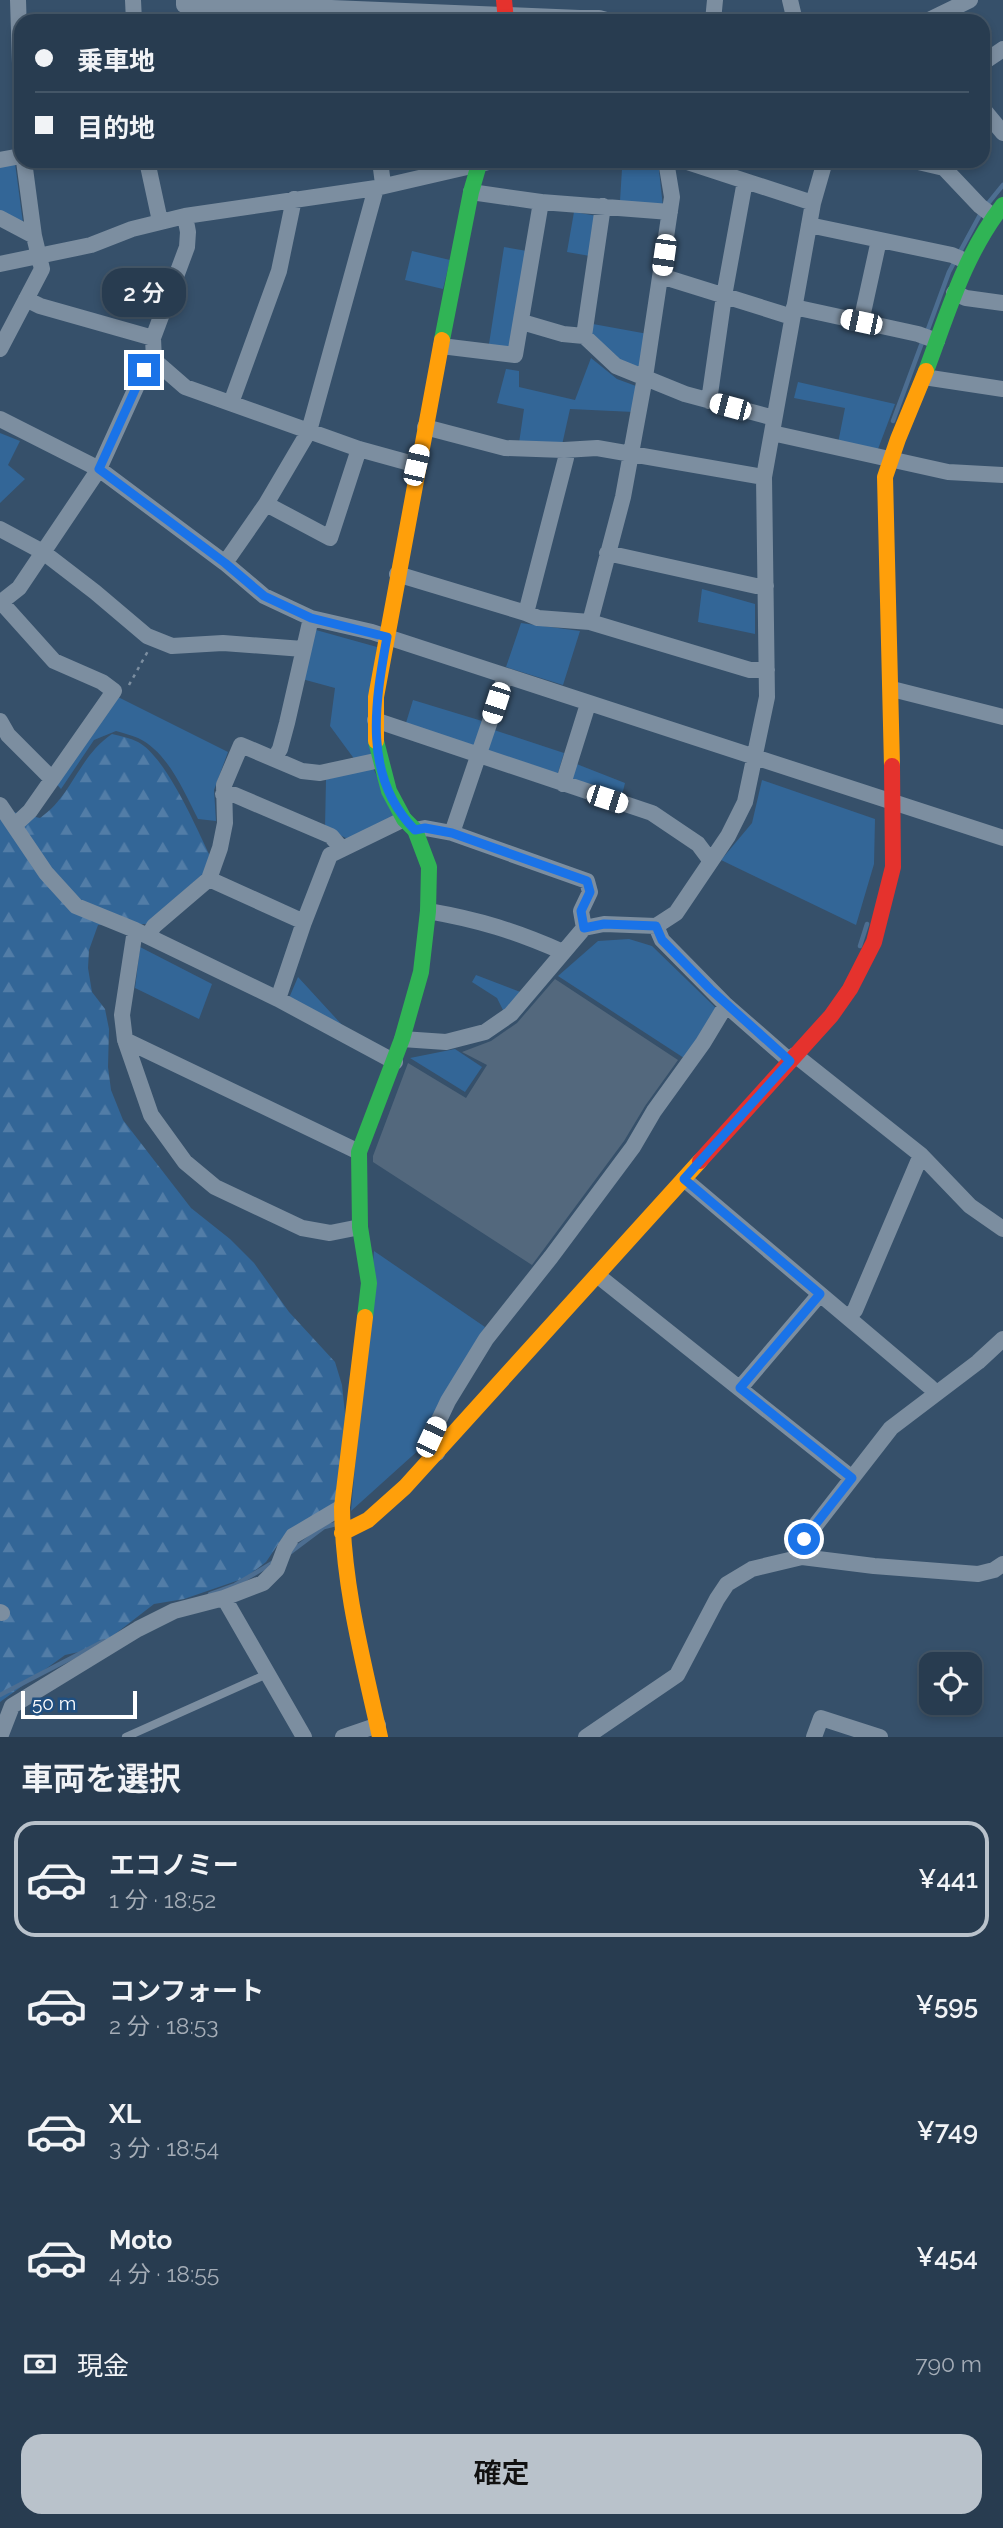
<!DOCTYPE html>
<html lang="ja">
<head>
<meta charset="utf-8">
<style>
  :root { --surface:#283c50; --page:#304357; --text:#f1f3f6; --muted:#a5adb7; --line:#445667; --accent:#b9c2cb }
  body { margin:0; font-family:Raleway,"Noto Sans JP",sans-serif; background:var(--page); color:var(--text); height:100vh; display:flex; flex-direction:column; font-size:26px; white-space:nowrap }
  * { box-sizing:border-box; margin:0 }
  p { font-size:23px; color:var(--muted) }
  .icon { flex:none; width:38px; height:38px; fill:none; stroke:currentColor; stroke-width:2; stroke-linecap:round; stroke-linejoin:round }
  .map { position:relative; height:1737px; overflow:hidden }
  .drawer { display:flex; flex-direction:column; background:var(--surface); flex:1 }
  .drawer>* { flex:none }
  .hud { position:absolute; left:14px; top:14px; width:976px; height:154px; border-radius:21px; box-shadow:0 4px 10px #0003,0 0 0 2px var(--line); display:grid; align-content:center; height:154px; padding:0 21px; background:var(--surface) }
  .tools { position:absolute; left:919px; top:1652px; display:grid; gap:14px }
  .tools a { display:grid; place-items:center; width:63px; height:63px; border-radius:14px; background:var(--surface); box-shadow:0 4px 10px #0003,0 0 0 2px var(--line); font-size:35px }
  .scale { position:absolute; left:21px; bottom:18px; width:116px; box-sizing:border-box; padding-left:7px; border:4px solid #fff; border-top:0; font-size:19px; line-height:24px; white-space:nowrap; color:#fff; -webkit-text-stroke:5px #204f80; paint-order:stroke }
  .end { position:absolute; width:32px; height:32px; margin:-16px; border:9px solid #1a73e8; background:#fff; box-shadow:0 0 0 4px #fff }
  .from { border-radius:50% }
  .bubble { position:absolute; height:49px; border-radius:21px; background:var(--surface); box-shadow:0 4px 10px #0003,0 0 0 2px var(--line); font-size:23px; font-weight:600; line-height:49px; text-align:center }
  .car { position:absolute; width:21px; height:42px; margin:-21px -10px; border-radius:9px; box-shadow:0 0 5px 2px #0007; background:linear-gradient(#fff 24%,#345 0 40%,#fff 0 76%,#345 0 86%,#fff 0) }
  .hud b { display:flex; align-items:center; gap:24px; height:66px; font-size:26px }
  .hud b+b { border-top:2px solid var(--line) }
  .hud i { width:18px; height:18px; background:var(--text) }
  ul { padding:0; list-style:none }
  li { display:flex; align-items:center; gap:21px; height:116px; margin:0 14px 10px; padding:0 7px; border:4px solid transparent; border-radius:21px }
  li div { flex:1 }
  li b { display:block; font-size:26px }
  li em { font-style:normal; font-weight:600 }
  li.selected { border-color:var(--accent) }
  li>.icon { width:63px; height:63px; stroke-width:1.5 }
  h2 { padding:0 21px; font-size:32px; line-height:84px }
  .pay { display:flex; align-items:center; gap:18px; height:77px; padding:0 21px; font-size:26px }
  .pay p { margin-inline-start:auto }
  .button { display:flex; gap:14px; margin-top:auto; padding:14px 21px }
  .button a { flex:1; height:80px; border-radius:21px; background:var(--accent); color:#111; font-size:28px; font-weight:600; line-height:80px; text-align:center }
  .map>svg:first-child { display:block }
</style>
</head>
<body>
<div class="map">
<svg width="1003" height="1737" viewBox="0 0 1003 1737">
  <defs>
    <pattern id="forest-firs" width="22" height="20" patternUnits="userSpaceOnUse" patternTransform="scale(1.75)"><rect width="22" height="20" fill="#336697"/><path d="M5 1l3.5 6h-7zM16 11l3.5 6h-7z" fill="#527da7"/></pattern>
  </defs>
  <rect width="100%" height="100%" fill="#36506a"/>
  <path fill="#336697" d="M 658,161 L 663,207 L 620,201 L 622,169 Z
    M 15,163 L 23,223 L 0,211 L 0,166 Z
    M 574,212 L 597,216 L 590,256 L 567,252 Z
    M 504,247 L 527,251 L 512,348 L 489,344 Z
    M 412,251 L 450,260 L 443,289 L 405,280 Z
    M 593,324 L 648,334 L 641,370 L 618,362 L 591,334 Z
    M 591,358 L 617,379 L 636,386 L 634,412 L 570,409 L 562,445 L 519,443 L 524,409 L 497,403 L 506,369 L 519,371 L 519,387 L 575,400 Z
    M 798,382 L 895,404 L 878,449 L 838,443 L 845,408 L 794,398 Z
    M 0,433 L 20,441 L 8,465 L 25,479 L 0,503 Z
    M 702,589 L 755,604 L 755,634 L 698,622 Z
    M 521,623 L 580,631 L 563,685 L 506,667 Z
    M 316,630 L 377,647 L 373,755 L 355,760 L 330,726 L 335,688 L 302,679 Z
    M 118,697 L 228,752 L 214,790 L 216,821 L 198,819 C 184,792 168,752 138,738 C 131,735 123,733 116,731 L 94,740 L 61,789 L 52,779 Z
    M 413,700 L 482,721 L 474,747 L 405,726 Z
    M 494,730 L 564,753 L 557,776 L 487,753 Z
    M 574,763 L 625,783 L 621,799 L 569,778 Z
    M 372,766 L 397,816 L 350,840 L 325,828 L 326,779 Z
    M 762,780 L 875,819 L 874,864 L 856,925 L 721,860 L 752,823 Z
    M 629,939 L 652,946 L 718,1010 L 684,1058 L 558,976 L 598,941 Z
    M 140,947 L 212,984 L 199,1019 L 135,988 Z
    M 476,975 L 523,993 L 504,1012 L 497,998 L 472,982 Z
    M 298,977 L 343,1026 L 289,998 Z
    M 455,1049 L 482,1067 L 465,1092 L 410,1058 Z
    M 374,1251 L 485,1327 L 436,1416 L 422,1447 L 351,1511 Z"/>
  <path fill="url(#forest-firs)" d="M 112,734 C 120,736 130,738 138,742 C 166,757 196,827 210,856 L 204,873 L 146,924 L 98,925 L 89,950 L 88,968 L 92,992 L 105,1009 L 109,1029 L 108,1067 L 111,1090 L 123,1120 L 191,1208 L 230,1239 L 254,1263 L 289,1312 L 335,1362 L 342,1385 L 349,1452 L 342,1497 L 283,1537 L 266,1562 L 245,1578 L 184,1599 L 154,1604 L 97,1648 L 65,1655 L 0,1702 L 0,802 L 13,812 L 40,818 C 73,795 78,757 112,734 Z"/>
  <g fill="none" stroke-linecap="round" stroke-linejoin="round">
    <path stroke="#4d6e91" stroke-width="4.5" d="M 986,206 L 1003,185
      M 927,332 L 949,272 L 981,213
      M 893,421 L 923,340
      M 860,946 L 867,924
      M 288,1554 L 324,1527 L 336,1524
      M 210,1594 L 235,1585 L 274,1562
      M 0,1695 L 104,1641"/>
  </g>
  <path fill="#53687d" d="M 555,979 L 678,1060 L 645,1106 L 624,1141 L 532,1265 L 373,1162 L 373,1156 L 408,1063 L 466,1098 L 487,1065 L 462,1052 L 491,1041 L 517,1023 Z"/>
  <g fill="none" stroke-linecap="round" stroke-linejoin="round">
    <path stroke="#7c8ea0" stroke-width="2.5" stroke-dasharray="3.5 5" stroke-linecap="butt" d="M 129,685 L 148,651"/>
    <path stroke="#7c8ea0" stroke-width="8" d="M 126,1737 L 267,1674"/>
    <path stroke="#7c8ea0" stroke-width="16" d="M 18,0 L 21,95
      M 133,0 L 134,21
      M 184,0 L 184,5 L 232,4 L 580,18
      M 232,0 L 232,21
      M 790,0 L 795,21
      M 580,21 L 580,18 L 599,18 L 610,21
      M 713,21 L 715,0
      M 927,21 L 970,0
      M 984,62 L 1003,49
      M 984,110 L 1003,133
      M 0,160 L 21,156
      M 24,161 L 34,236
      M 147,161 L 160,221
      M 380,161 L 383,184
      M 666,161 L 672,197 L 645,377 L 623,497 L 590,622 L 750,670 L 767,670
      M 684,161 L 813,203
      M 914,161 L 944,168 L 980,206 L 993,216
      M 471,192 L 541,202 L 670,212
      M 185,216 L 188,232 L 187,247 L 153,338 L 154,360 L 185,387 L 359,449 L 417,465
      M 0,218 L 34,236 L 42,269 L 0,349
      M 809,225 L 952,255 L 966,261
      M 0,264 L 91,245 L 132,229 L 185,216 L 376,188 L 493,161
      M 661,276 L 792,317
      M 954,293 L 966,298 L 1003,303
      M 26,299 L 40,306 L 153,338
      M 794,307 L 918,334 L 937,341
      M 522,322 L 563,334 L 584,336 L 603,206
      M 861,322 L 879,240
      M 584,336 L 616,366 L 685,394 L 774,418
      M 441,346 L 515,355 L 541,202
      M 924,377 L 1003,389
      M 709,401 L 724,296 L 745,181
      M 231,403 L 279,271 L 294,199
      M 0,419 L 99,469 L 225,563 L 264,596 L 311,618 L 372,632 L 1003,838
      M 425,427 L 505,448 L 564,450 L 597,448 L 764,477
      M 772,433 L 948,472 L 1003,475
      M 359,449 L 330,538 L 266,504 L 309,431 L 376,188
      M 564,450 L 566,458 L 526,613 L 538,618 L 590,622
      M 0,529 L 43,552 L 95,592 L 147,636 L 172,646 L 223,643 L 303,649
      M 607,553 L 756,586 L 766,586
      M 225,563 L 266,504
      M 397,574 L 526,613
      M 1,602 L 54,661 L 102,682 L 114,691 L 30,811 L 15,825
      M 0,603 L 19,588 L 99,469 L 144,370 L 154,360
      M 892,689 L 1003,717
      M 375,720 L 652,813 L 698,844 L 710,860
      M 0,721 L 8,735 L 52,779
      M 274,759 L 280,749 L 287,723 L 311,618
      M 563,784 L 588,704
      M 223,794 L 235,795 L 331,836 L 342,849
      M 0,805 L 46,873 L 76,906 L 135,930 L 278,999 L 395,1062
      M 415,830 L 425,828 L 452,833 L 587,881 L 590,892 L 581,911 L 584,928
      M 452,833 L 505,677
      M 209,879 L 220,848 L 225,823 L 224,785 L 241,745 L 302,771 L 320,773 L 380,760
      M 428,911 C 480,920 515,931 563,952
      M 656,926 L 662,940 L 726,1005 L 790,1061
      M 135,930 L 122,1015 L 125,1040 L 151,1115 L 185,1162 L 215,1187 L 302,1228 L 330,1233 L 360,1227
      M 148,936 L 154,926 L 209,879 L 304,922
      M 278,999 L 304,922 L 330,855 L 404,819
      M 402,1039 L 446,1042 L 485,1032 L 511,1014 L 584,928 L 604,924 L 656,926 L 676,913 L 728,836 L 745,802 L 767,697 L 764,477 L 813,203 L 825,161
      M 125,1040 L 359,1152
      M 795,1055 L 921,1155 L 970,1206 L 1003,1229
      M 684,1179 L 930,1387 L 935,1394
      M 597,1275 L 852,1478
      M 848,1317 L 855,1310 L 921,1155
      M 740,1388 L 820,1294
      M 437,1453 L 431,1437 L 448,1401 L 486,1339 L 551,1257 L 633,1147 L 654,1111 L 703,1043 L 726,1005
      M 802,1557 L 804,1540 L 891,1428 L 978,1362 L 1003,1339
      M 224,1598 L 304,1737
      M 0,1612 L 2,1613
      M 0,1737 L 12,1706 L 138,1629 L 174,1611 L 224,1598 L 263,1583 L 277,1569 L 285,1548 L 293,1536 L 342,1507
      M 343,1737 L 378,1725
      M 586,1737 L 677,1675 L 717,1599 L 727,1584 L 752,1569 L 802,1557 L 874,1566 L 978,1574 L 994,1570 L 1003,1564
      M 814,1737 L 821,1718 L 880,1737"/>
    <path stroke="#30b455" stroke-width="16" d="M 442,340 L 471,192 L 480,161
      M 926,371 C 948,313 964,255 1003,205
      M 365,1317 L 369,1283 L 360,1227 L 359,1152 L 402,1039 L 421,972 L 428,911 L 429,867 L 415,830 L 404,819 L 389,791 L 376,741"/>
    <path stroke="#ff9f0a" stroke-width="16" d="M 376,741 L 376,697 L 442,340
      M 892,766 L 885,477 L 898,439 L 926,371
      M 365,1317 L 342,1507 C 343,1586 363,1660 380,1737
      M 342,1533 L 368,1520 L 405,1487 L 700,1161"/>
    <path stroke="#e5322d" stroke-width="16" d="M 504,0 L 506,21
      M 700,1161 L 831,1016 L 850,989 L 874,942 L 893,867 L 892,766"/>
  </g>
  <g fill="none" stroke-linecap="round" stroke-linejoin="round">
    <path stroke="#1a73e8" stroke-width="9" d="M 144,370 L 99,469 L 225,563 L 264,596 L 311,618 L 387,637 C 375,703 362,777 415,830 L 425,828 L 452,833 L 587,881 L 590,892 L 581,911 L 584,928 L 604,924 L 656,926 L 662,940 L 710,989 L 790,1061 L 684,1179 L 820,1294 L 740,1388 L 852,1478 L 804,1539"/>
  </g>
</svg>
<div class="tools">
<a><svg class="icon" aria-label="locate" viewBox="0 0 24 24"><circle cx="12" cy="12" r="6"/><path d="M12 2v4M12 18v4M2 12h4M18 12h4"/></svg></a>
</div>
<div class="scale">50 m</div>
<i class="end from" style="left:804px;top:1539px"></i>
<i class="end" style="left:144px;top:370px"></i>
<div class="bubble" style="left:102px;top:268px;width:84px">2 分</div>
<i class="car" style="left:664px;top:255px;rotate:188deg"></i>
<i class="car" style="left:861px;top:322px;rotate:282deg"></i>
<i class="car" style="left:730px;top:407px;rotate:285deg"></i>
<i class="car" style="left:416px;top:465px;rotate:13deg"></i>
<i class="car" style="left:496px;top:703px;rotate:198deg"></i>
<i class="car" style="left:607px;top:799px;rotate:108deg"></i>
<i class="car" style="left:431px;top:1437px;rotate:25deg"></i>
<div class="hud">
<b><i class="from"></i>乗車地</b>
<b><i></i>目的地</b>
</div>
</div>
<section class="drawer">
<h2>車両を選択</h2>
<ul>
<li class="selected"><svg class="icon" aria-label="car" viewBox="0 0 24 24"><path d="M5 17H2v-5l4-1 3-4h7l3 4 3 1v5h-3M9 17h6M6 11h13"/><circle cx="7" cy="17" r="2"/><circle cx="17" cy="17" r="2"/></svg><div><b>エコノミー</b><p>1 分 · 18:52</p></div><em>¥441</em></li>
<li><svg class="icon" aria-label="car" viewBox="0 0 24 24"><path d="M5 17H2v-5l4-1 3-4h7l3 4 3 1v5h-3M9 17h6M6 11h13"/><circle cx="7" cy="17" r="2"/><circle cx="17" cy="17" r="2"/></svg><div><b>コンフォート</b><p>2 分 · 18:53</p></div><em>¥595</em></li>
<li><svg class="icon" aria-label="car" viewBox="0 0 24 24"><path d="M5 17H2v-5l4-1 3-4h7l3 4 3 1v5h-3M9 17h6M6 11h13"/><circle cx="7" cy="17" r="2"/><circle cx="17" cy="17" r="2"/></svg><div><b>XL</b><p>3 分 · 18:54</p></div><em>¥749</em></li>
<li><svg class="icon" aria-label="car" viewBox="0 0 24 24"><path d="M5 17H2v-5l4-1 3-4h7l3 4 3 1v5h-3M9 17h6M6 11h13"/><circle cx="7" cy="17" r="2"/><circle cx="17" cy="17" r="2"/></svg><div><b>Moto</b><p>4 分 · 18:55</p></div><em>¥454</em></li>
</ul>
<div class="pay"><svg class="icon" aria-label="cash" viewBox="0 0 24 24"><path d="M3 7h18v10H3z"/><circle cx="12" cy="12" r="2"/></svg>現金<p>790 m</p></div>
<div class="button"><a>確定</a></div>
</section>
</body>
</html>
